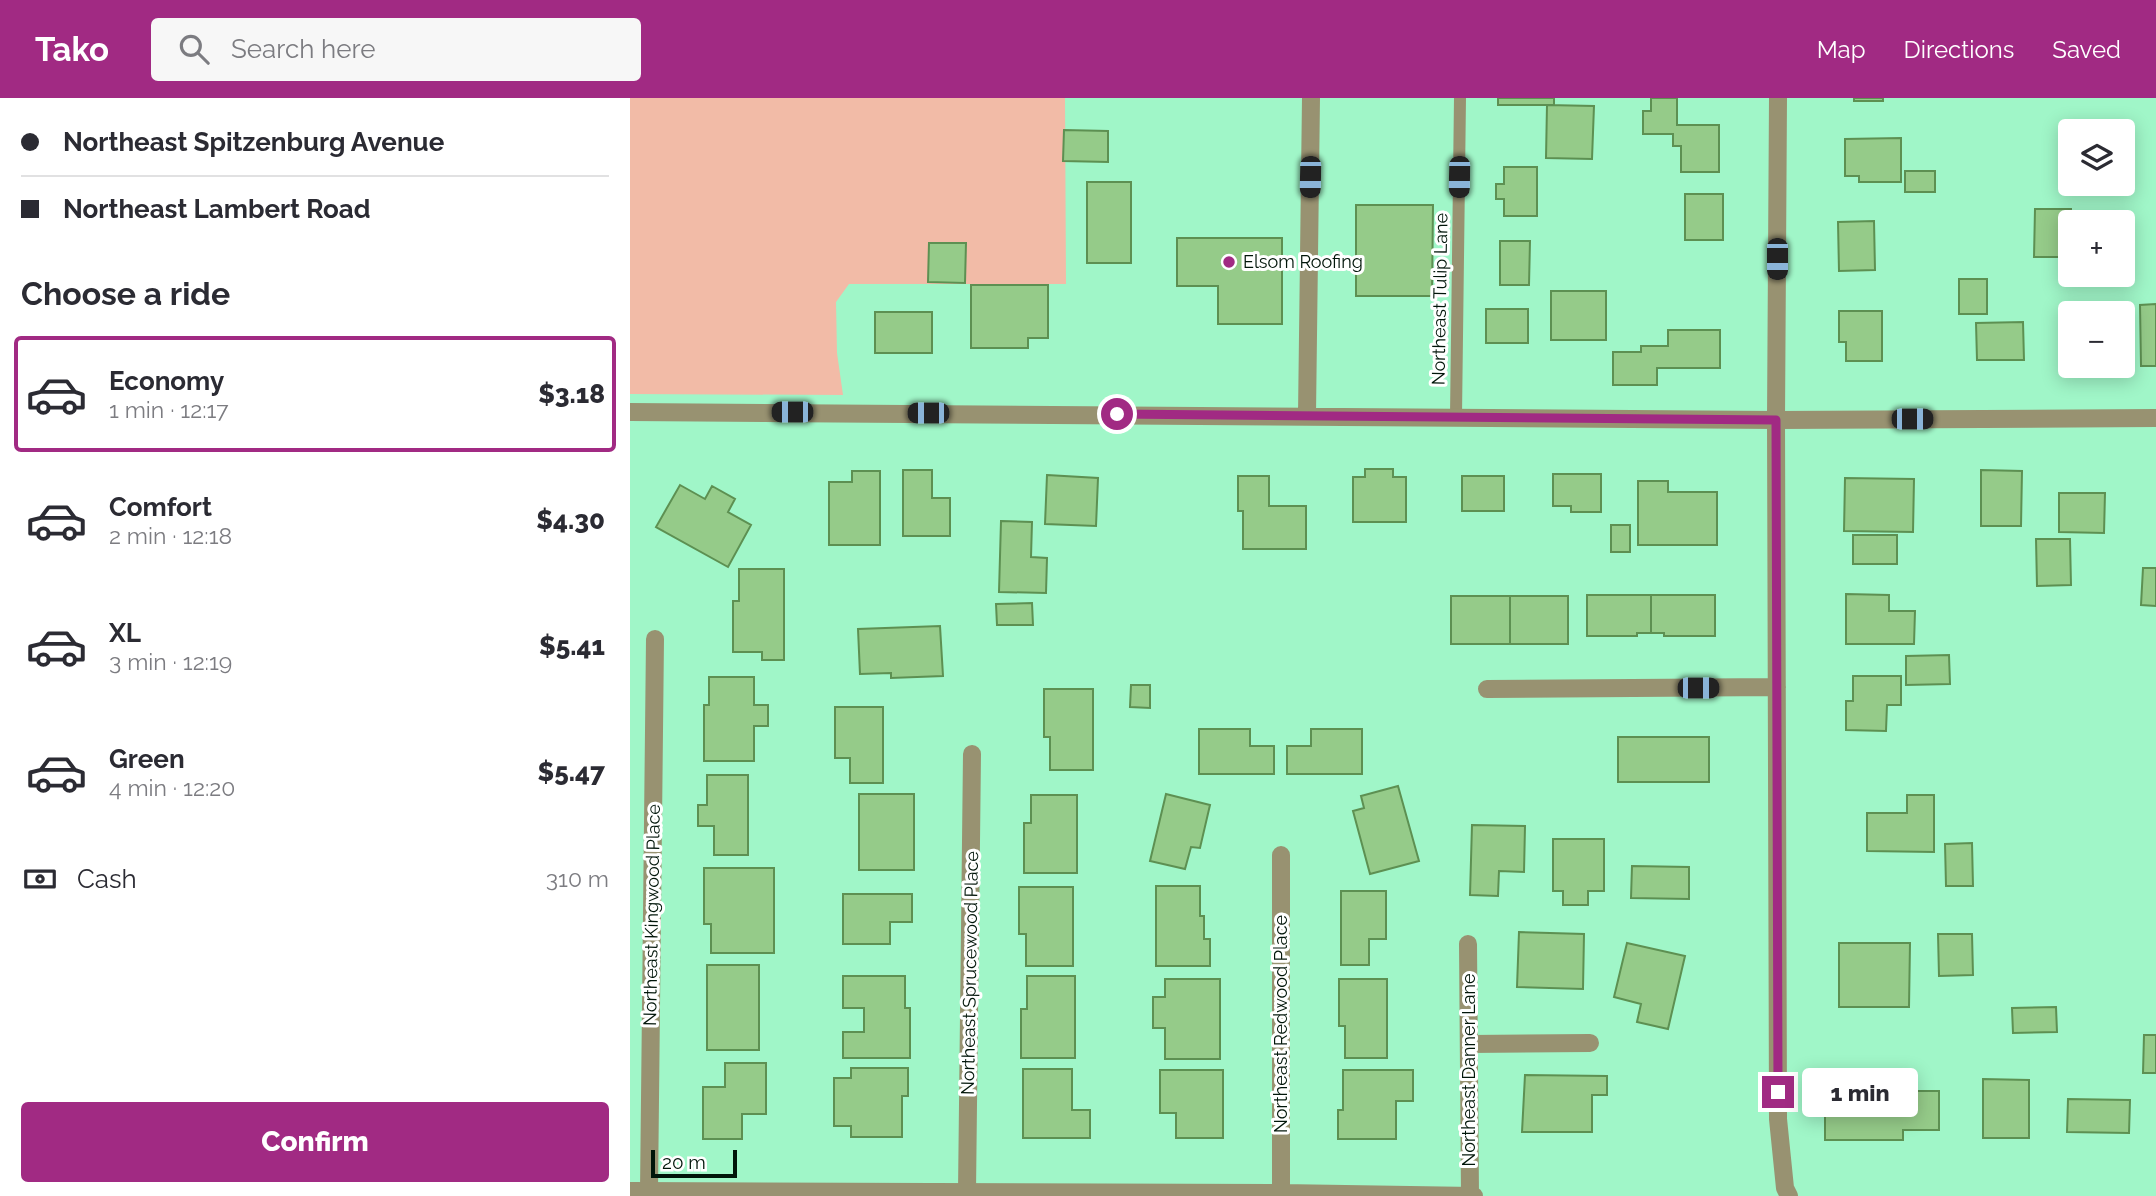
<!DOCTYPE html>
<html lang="en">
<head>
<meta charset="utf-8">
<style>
  :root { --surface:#fff; --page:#f7f7f7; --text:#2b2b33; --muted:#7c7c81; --line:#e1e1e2; --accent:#a12a83 }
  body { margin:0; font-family:Raleway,sans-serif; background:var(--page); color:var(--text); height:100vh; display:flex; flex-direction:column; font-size:26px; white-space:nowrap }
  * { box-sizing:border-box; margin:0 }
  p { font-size:23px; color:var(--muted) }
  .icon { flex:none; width:38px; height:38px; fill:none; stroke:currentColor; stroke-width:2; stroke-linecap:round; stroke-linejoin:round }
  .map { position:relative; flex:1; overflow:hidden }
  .drawer { display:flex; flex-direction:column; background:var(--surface); width:630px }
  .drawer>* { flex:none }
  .hud { display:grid; align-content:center; height:154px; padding:0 21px; background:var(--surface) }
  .fabs { position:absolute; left:1428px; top:21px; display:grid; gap:14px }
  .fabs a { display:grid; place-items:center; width:77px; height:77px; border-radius:7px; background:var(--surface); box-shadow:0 4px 18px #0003; font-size:35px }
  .scale { position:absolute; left:21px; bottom:18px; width:86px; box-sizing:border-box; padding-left:7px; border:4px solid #001509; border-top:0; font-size:19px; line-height:24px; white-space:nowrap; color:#001509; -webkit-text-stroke:5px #fff; paint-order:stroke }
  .end { position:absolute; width:32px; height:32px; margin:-16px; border:9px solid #a12a83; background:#fff; box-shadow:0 0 0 4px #fff }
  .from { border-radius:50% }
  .bubble { position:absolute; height:49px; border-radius:7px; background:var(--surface); box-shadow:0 4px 18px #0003; font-size:23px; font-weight:800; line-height:49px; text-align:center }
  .car { position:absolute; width:21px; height:42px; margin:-21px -10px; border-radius:9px; box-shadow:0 0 5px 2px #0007; background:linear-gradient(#222 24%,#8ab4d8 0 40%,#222 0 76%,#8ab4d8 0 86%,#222 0) }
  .hud b { display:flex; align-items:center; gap:24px; height:66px; font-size:26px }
  .hud b+b { border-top:2px solid var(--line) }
  .hud i { width:18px; height:18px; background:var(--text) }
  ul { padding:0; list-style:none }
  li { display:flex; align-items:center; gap:21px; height:116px; margin:0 14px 10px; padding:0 7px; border:4px solid transparent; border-radius:7px }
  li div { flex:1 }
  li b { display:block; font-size:26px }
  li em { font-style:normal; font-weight:800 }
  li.selected { border-color:var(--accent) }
  li>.icon { width:63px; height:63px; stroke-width:1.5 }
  h2 { padding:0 21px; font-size:32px; line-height:84px }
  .pay { display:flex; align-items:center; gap:18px; height:77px; padding:0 21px; font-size:26px }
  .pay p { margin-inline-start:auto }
  .button { display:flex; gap:14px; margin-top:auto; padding:14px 21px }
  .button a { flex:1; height:80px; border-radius:7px; background:var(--accent); color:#fff; font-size:28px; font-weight:800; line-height:80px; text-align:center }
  header { display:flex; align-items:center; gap:42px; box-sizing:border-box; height:98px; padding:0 35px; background:var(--accent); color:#fff }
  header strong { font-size:33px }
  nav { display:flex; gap:38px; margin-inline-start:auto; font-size:24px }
  .search { width:490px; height:63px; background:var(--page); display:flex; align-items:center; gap:18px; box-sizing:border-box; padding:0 24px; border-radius:7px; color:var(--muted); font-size:26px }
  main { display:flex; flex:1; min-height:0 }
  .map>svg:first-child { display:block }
</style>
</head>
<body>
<header>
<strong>Tako</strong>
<div class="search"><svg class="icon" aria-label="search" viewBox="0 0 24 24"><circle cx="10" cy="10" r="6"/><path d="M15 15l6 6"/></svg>Search here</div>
<nav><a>Map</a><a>Directions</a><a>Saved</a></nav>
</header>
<main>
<section class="drawer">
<div class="hud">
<b><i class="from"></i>Northeast Spitzenburg Avenue</b>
<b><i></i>Northeast Lambert Road</b>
</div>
<h2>Choose a ride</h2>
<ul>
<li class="selected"><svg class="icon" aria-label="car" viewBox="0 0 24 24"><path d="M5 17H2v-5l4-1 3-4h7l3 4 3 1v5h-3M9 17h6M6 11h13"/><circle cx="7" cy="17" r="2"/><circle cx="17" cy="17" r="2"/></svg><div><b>Economy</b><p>1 min · 12:17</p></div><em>$3.18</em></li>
<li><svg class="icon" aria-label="car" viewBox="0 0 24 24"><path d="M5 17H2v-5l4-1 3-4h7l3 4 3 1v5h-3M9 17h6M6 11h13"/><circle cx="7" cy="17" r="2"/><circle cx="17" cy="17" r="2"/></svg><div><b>Comfort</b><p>2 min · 12:18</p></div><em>$4.30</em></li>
<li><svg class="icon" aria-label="car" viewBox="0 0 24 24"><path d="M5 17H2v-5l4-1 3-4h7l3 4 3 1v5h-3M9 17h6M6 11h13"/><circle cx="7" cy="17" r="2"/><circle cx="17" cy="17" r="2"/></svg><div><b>XL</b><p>3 min · 12:19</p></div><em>$5.41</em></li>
<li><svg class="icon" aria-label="car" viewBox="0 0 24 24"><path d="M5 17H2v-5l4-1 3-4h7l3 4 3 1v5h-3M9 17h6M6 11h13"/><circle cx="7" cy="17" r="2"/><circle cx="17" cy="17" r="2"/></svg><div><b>Green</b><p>4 min · 12:20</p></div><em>$5.47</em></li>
</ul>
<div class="pay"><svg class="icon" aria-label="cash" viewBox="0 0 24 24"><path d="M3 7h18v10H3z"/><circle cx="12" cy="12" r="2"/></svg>Cash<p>310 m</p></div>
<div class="button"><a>Confirm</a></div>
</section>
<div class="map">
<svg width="1526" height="1098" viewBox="0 0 1526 1098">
  <rect width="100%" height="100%" fill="#a0f6c8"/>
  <path fill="#f2bba7" d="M 0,0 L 435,0 L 436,186 L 219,186 L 206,204 L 207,255 L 213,297 L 0,296 Z"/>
  <path fill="#95cb89" stroke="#5d9052" stroke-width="2" d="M 868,0 L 924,0 L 924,7 L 868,7 Z
    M 1021,0 L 1047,0 L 1047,27 L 1089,27 L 1089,74 L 1051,74 L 1051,48 L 1043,48 L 1043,36 L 1013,36 L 1013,13 L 1021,13 Z
    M 1224,0 L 1253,0 L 1253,3 L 1224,3 Z
    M 917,7 L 964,8 L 962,61 L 916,60 Z
    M 434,32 L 478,33 L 478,64 L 433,63 Z
    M 1271,40 L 1271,84 L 1229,84 L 1229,78 L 1215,78 L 1215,41 Z
    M 874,69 L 907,69 L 907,118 L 874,118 L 874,101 L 866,101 L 866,86 L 874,86 Z
    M 1275,73 L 1305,73 L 1305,94 L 1275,94 Z
    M 457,84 L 501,84 L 501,165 L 457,165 Z
    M 1055,96 L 1093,96 L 1093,142 L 1055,142 Z
    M 726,107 L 803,107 L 802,198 L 726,198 Z
    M 1405,111 L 1441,111 L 1440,159 L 1404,159 Z
    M 1244,123 L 1245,172 L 1209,173 L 1208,124 Z
    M 547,140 L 652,140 L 652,226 L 588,226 L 588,188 L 547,188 Z
    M 870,143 L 900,143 L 899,187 L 870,187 Z
    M 299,145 L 336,145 L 335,185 L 298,184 Z
    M 1329,181 L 1357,181 L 1357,216 L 1329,216 Z
    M 341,187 L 418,187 L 418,240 L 398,240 L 398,250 L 341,250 Z
    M 921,193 L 976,193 L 976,242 L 921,242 Z
    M 1526,206 L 1526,268 L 1511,268 L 1510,207 Z
    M 856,211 L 898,211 L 898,245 L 856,245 Z
    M 1209,213 L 1252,213 L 1252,263 L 1216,263 L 1216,244 L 1209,244 Z
    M 245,214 L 302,214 L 302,255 L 245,255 Z
    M 1442,214 L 1491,214 L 1491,215 L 1442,215 Z
    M 1393,224 L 1394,262 L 1347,262 L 1346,225 Z
    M 1038,232 L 1090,232 L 1090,270 L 1027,270 L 1027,287 L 983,287 L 983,254 L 1011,254 L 1011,248 L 1038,248 Z
    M 735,371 L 763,371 L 763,379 L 776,379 L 776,424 L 723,424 L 723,379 L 735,379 Z
    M 273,372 L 302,372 L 302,400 L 320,400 L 320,438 L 273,438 Z
    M 1351,372 L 1392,373 L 1391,428 L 1351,428 Z
    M 222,373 L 250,373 L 250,447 L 199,447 L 199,384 L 222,384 Z
    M 923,376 L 971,376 L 971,414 L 941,414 L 941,408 L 923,408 Z
    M 417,377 L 468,380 L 466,428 L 415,426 Z
    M 608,378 L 639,378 L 639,408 L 676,408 L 676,451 L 613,451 L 613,413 L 608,413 Z
    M 832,378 L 874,378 L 874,413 L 832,413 Z
    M 1215,380 L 1284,381 L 1283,434 L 1214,433 Z
    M 1008,383 L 1038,383 L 1038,394 L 1087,394 L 1087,447 L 1008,447 Z
    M 50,387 L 75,401 L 82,388 L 105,401 L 98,414 L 121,427 L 98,469 L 26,429 Z
    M 1429,395 L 1475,395 L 1474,435 L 1429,434 Z
    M 371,423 L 402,424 L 401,459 L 417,460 L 416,495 L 369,494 Z
    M 981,427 L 1000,427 L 1000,454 L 981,454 Z
    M 1223,437 L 1267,437 L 1267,466 L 1223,466 Z
    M 1406,441 L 1440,441 L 1441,487 L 1407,488 Z
    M 1513,470 L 1526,470 L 1526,508 L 1511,507 Z
    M 109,471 L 154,471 L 154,562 L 132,562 L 132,554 L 103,554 L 103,503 L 109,503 Z
    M 1216,496 L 1259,497 L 1259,513 L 1285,513 L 1284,546 L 1216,546 Z
    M 957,497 L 1021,497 L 1021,535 L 1007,535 L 1007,538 L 957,538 Z
    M 1021,497 L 1085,497 L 1085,538 L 1034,538 L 1034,535 L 1021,535 Z
    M 821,498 L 880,498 L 880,546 L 821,546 Z
    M 880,498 L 938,498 L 938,546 L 880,546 Z
    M 402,505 L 403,527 L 367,527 L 366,506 Z
    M 310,528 L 313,578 L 261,580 L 261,575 L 230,576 L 228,531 Z
    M 1319,557 L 1320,586 L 1276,587 L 1276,558 Z
    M 1223,578 L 1271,578 L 1271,607 L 1257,607 L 1256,633 L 1216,632 L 1216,603 L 1223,603 Z
    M 79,579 L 124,579 L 124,607 L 138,607 L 138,628 L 124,628 L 124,663 L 74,663 L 74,607 L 79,607 Z
    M 501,587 L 520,587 L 520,610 L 500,609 Z
    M 414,591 L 463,591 L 463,672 L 420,672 L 420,639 L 414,639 Z
    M 205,609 L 253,609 L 253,685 L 220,685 L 220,660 L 205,660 Z
    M 569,631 L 620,631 L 620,648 L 644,648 L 644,676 L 569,676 Z
    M 681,631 L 732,631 L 732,676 L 657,676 L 657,648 L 681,648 Z
    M 988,639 L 1079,639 L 1079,684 L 988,684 Z
    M 77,677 L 118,677 L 118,757 L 84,757 L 84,728 L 68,728 L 68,707 L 77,707 Z
    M 768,688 L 789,763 L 740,776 L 723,713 L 734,710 L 731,698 Z
    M 229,696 L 284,696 L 284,772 L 229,772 Z
    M 536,696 L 580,707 L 570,750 L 561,749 L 555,771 L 520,763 Z
    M 401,697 L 447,697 L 447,775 L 394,775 L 394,725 L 401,725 Z
    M 1277,697 L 1304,697 L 1304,754 L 1237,753 L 1237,715 L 1277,715 Z
    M 842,727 L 895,728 L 894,774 L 869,773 L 868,798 L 840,797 Z
    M 923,741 L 974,741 L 974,793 L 958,793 L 958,807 L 933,807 L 933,793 L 923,793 Z
    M 1342,745 L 1343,788 L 1316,788 L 1315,746 Z
    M 1002,768 L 1059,769 L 1059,801 L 1001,800 Z
    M 74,770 L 144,770 L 144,855 L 81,855 L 81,826 L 74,826 Z
    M 526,788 L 570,788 L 570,818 L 574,818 L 574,841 L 580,841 L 580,868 L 526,868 Z
    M 389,789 L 443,789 L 443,868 L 396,868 L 396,836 L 389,836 Z
    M 711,793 L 756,793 L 756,841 L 739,841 L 739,867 L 711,867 Z
    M 213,796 L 282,796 L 282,824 L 260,824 L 260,846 L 213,846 Z
    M 889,834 L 954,836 L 953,891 L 887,889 Z
    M 1308,836 L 1342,836 L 1343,877 L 1309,878 Z
    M 997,845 L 1055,858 L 1038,931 L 1007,924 L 1011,906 L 984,899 Z
    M 1209,845 L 1280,845 L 1279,909 L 1209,909 Z
    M 77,867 L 129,867 L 129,952 L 77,952 Z
    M 213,878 L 275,878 L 275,910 L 280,910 L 280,960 L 213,960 L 213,934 L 234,934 L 234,910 L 213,910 Z
    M 397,878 L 445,878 L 445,960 L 391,960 L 391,911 L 397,911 Z
    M 535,881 L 590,881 L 590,961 L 535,961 L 535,930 L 523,930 L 523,899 L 535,899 Z
    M 709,881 L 757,881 L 757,960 L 715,960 L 715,928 L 709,928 Z
    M 1426,909 L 1427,934 L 1383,935 L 1382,910 Z
    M 1514,937 L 1526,937 L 1526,975 L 1513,975 Z
    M 95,965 L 136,965 L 136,1016 L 112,1016 L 112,1041 L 73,1041 L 73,989 L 95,989 Z
    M 221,970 L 278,970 L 278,998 L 272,998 L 272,1039 L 221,1039 L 221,1028 L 204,1028 L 204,980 L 221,980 Z
    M 393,971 L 442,971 L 442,1012 L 460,1012 L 460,1040 L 393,1040 Z
    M 530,972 L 593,972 L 593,1040 L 546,1040 L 546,1015 L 530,1015 Z
    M 713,972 L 783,972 L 783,1003 L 766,1003 L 766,1041 L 708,1041 L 708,1012 L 713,1012 Z
    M 895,977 L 977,978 L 977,997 L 962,997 L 962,1034 L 892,1034 Z
    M 1353,981 L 1399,982 L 1399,1040 L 1353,1040 Z
    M 1239,986 L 1274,987 L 1274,1005 L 1286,1005 L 1286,993 L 1309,993 L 1309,1032 L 1273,1032 L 1273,1042 L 1195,1042 L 1195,1004 L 1239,1004 Z
    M 1438,1001 L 1500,1002 L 1499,1035 L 1437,1034 Z"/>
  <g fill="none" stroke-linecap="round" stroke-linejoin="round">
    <path stroke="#989271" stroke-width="12" d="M 826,318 L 830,0"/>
    <path stroke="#989271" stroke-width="18" d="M 1148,0 L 1146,322 L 1148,1021 L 1155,1090 L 1159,1098
      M 0,314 L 1146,322 L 1526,320
      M 677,317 L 681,0
      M 857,591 L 1147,589
      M 651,757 L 651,1095
      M 838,846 L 840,1097
      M 839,946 L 960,945
      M 0,1093 L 651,1095 L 844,1098
      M 19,1093 L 25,541
      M 337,1094 L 342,656"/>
  </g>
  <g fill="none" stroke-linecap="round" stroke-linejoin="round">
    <path stroke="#a12a83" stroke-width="9" d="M 487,316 L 1146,322 L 1148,994"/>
  </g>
  <circle fill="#a12a83" stroke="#fff" stroke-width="2.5" cx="599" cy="164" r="7"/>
  <g text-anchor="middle" stroke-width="6" stroke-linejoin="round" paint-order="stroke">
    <g font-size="18" fill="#001509" stroke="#fff" text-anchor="start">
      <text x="613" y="170">Elsom Roofing</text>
    </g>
    <g font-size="18" fill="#001509" stroke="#fff">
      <text transform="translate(810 201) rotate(-89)" y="6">Northeast Tulip Lane</text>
      <text transform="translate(22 817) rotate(-89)" y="6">Northeast Kingwood Place</text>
      <text transform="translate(340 875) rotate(-89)" y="6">Northeast Sprucewood Place</text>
      <text transform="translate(651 926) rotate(-90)" y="6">Northeast Redwood Place</text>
      <text transform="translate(839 972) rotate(-90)" y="6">Northeast Danner Lane</text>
    </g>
  </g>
</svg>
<div class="fabs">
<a><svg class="icon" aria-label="layers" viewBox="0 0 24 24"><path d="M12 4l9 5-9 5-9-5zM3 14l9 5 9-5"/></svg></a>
<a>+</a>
<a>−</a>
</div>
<div class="scale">20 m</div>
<i class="end from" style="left:487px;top:316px"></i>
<i class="end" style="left:1148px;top:994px"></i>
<div class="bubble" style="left:1172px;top:970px;width:116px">1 min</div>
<i class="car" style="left:680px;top:79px;rotate:181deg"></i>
<i class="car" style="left:829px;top:79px;rotate:181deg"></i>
<i class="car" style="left:1147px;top:161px;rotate:180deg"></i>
<i class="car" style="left:162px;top:314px;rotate:270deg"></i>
<i class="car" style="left:298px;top:315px;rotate:270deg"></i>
<i class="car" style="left:1282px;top:321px;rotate:90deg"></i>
<i class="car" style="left:1068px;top:590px;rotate:90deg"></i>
</div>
</main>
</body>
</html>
